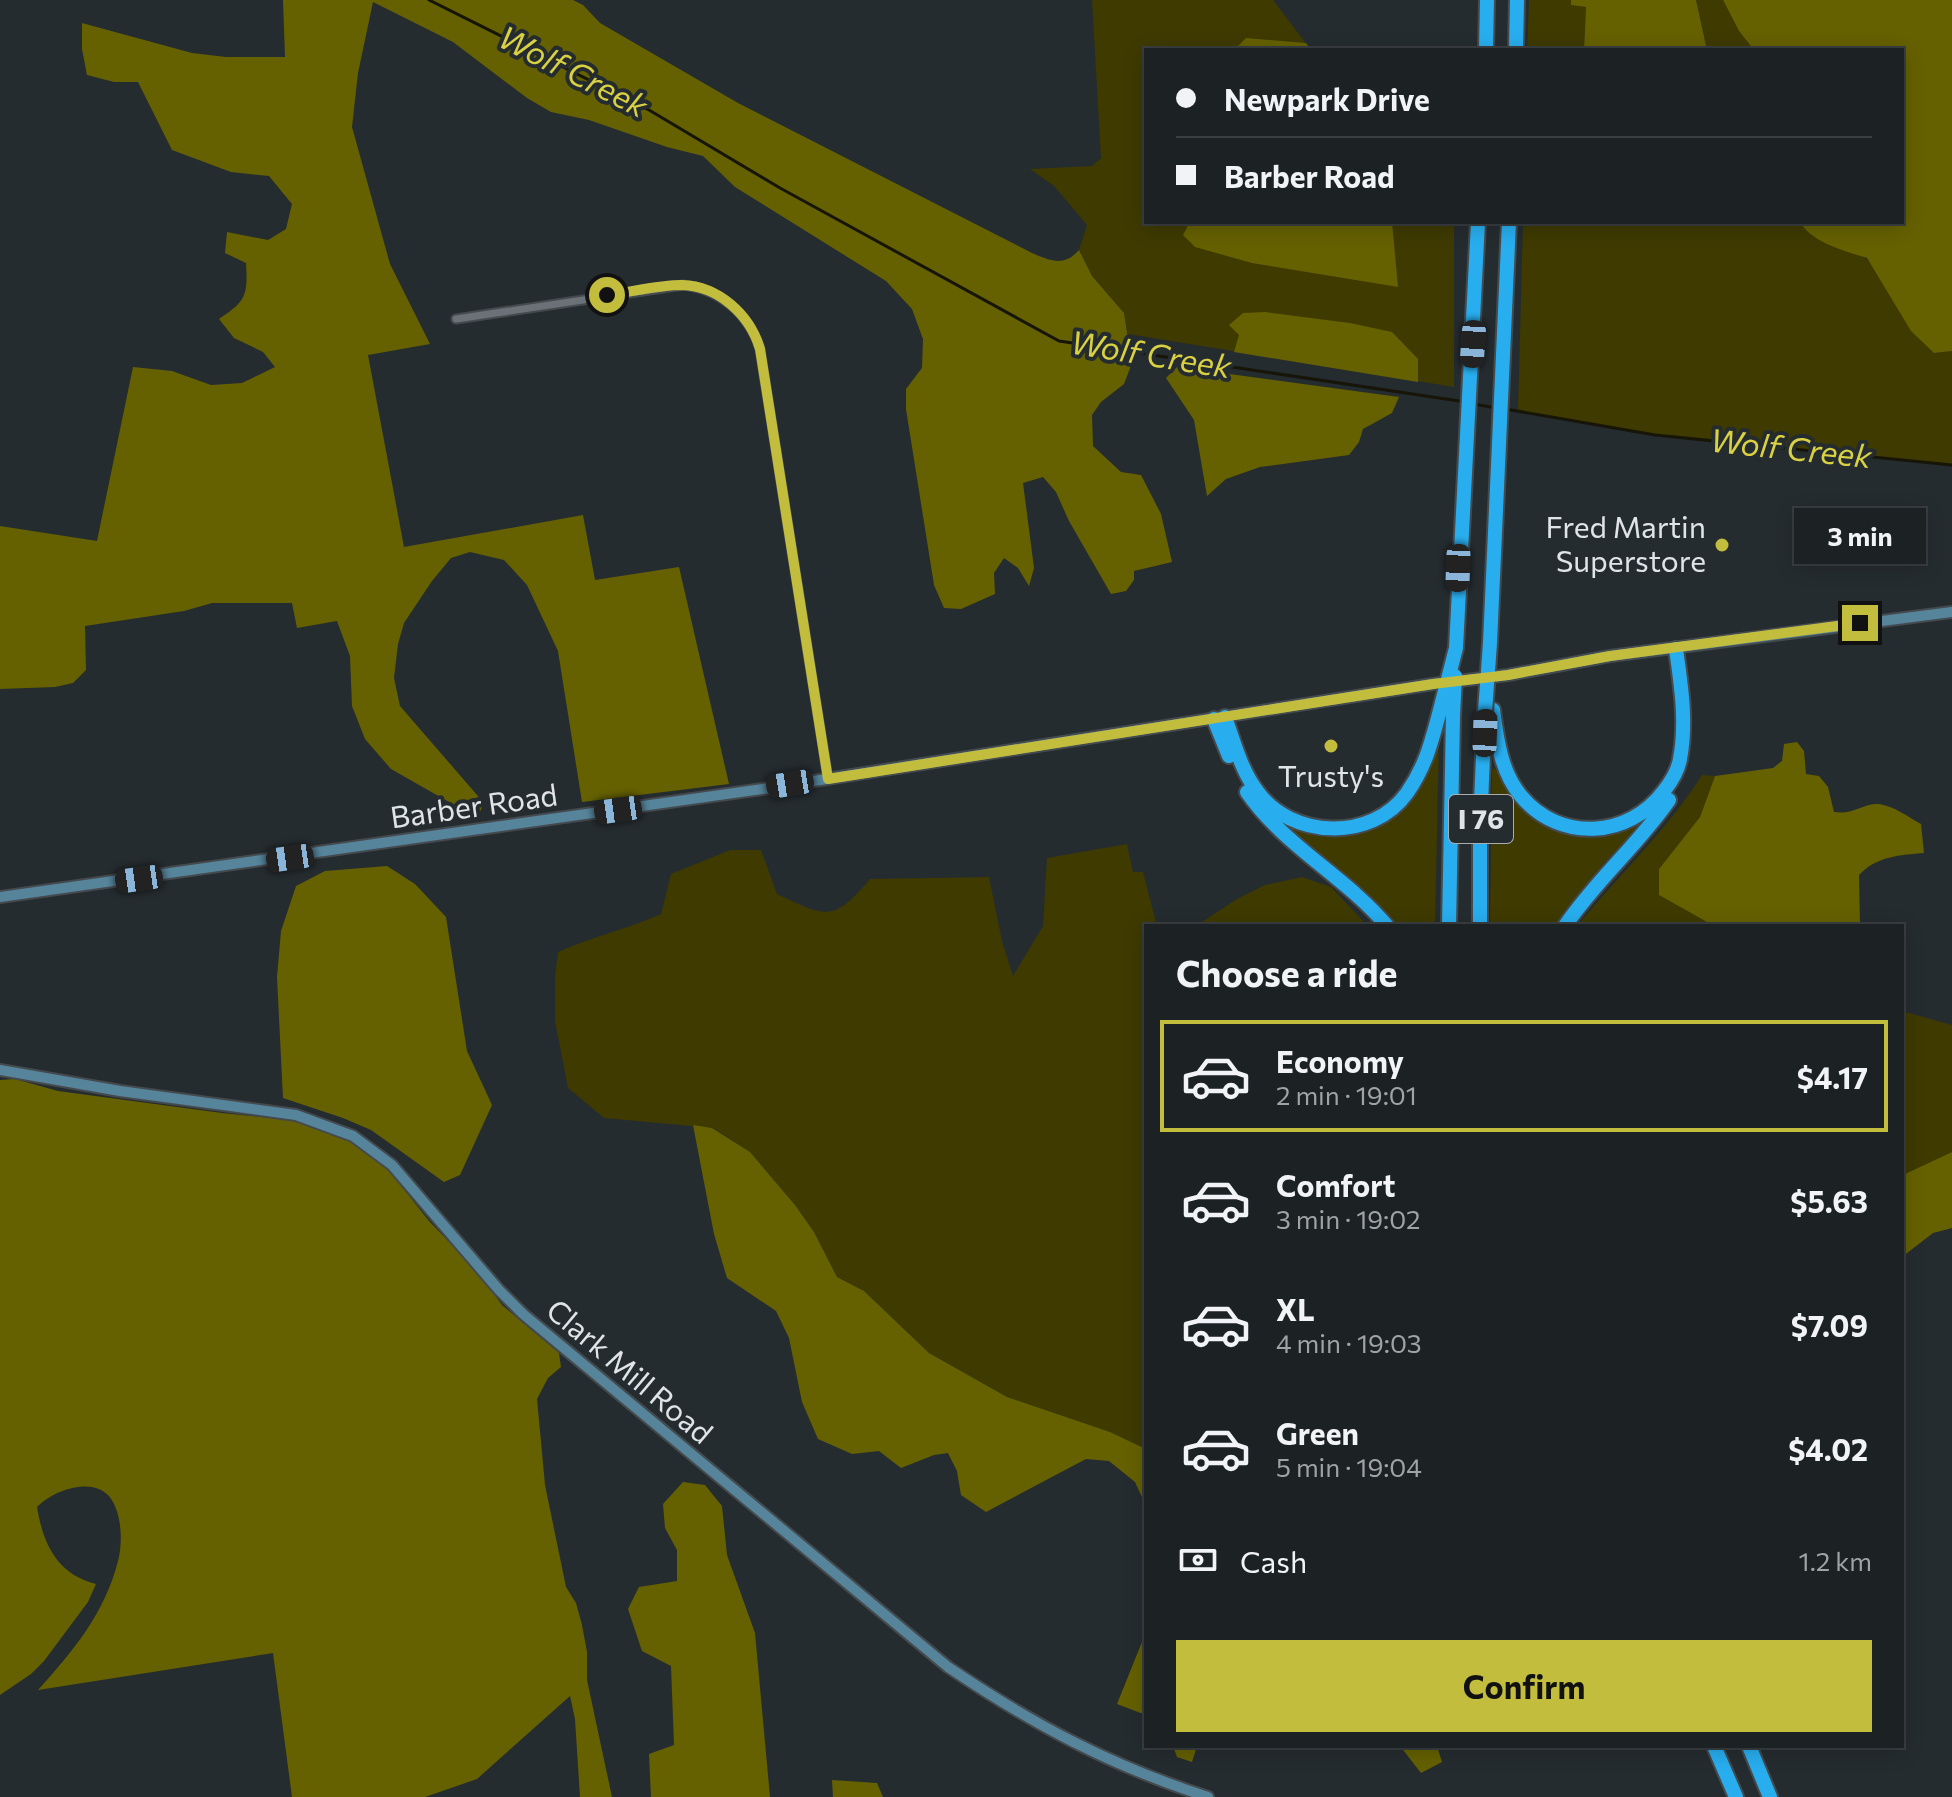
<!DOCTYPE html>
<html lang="en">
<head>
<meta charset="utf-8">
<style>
  :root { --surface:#1c2124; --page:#25292c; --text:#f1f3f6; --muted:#a0a3a6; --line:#3a3e41; --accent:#c3bd3e }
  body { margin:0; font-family:Commissioner,sans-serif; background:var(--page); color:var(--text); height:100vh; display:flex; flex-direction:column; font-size:30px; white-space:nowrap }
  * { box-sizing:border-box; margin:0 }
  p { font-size:26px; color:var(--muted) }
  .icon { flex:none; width:44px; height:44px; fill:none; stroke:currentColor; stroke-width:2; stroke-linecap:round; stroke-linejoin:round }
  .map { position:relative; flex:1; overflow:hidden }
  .details { position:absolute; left:1144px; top:924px; width:760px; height:824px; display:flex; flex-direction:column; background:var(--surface); border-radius:0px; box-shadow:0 4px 20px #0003,0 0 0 2px var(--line) }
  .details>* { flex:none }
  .banner { position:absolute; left:1144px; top:48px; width:760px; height:176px; border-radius:0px; box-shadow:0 4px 20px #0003,0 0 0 2px var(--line); display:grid; align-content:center; height:176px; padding:0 32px; background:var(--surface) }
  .end { position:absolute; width:36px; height:36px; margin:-18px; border:10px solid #c3bd3e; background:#111; box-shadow:0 0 0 4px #111 }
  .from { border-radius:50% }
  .bubble { position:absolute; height:56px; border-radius:0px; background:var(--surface); box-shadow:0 4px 20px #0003,0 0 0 2px var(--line); font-size:26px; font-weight:700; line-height:56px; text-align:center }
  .car { position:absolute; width:24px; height:48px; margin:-24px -12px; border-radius:10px; box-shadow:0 0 6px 2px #0007; background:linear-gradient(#222 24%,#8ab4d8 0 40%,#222 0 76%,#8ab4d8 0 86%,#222 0) }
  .banner b { display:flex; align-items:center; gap:28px; height:76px; font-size:30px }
  .banner b+b { border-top:2px solid var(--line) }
  .banner i { width:20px; height:20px; background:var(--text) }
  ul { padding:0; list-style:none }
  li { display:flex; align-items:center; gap:24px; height:112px; margin:0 16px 12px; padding:0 16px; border:4px solid transparent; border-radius:0px }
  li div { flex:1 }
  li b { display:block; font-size:30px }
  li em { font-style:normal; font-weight:700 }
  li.selected { border-color:var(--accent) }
  li>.icon { width:72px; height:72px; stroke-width:1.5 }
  h2 { padding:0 32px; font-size:36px; line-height:96px }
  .pay { display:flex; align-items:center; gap:20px; height:88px; padding:0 32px; font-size:30px }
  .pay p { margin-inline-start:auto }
  .primary-button { display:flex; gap:16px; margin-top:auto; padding:16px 32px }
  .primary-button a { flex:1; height:92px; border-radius:0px; background:var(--accent); color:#111; font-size:32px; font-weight:700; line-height:92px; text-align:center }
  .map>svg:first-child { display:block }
</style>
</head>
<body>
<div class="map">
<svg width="1952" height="1797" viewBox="0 0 1952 1797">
  <rect width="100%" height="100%" fill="#252c30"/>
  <path fill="#3e3a00" d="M 1092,0 L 1273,0 L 1311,50 L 1146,50 L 1146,222 L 1454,222 L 1454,387 L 1128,334 L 1124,313 L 1092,276 L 1079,250 L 1087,225 L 1054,186 L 1030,169 L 1092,166 L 1101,158 Z
    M 1529,0 L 1571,0 L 1572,5 L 1586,7 L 1584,50 L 1527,50 Z
    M 1696,0 L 1723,0 L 1739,31 L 1754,50 L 1707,50 Z
    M 1523,222 L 1800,222 C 1813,245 1843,246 1864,257 C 1873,262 1923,338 1934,353 L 1952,351 L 1952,465 L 1655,435 L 1518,411 Z
    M 1437,739 L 1439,739 L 1435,926 L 1393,926 L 1288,833 L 1275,812 L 1308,828 L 1389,816 Z
    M 1495,768 C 1512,804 1543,837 1588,835 C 1603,834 1622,825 1637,820 L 1639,827 L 1603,864 L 1555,926 L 1490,926 L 1492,770 Z
    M 1702,775 L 1715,776 L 1700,817 L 1659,869 L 1659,895 L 1714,926 L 1577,926 C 1619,875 1667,830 1702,775 Z
    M 1127,844 L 1133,872 L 1143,872 L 1157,926 L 1146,926 L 1146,1449 L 1110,1432 L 1007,1397 L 929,1353 L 864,1291 L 837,1277 L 814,1232 L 795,1205 L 750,1152 L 713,1128 L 604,1118 L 568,1088 L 555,1021 L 555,976 L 558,952 C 592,937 627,929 661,914 L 671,874 L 730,850 L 761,850 L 777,894 C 826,917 833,923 870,879 L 989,877 L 1002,941 L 1013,976 L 1043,926 L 1047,858 Z
    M 1302,877 L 1331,887 L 1368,926 L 1196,926 L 1237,899 L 1265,885 Z
    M 1902,1011 L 1952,1025 L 1952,1152 L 1907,1173 L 1902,1180 Z"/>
  <path fill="#656100" d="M 283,0 L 573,0 L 583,5 L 600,23 L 738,103 L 1032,253 C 1051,261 1064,267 1079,250 L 1092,276 L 1124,313 L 1132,363 L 1124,384 L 1101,402 L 1092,415 L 1093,446 L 1121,472 L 1141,475 L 1161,514 L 1172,562 L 1134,571 L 1134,580 L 1126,591 L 1111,594 L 1069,521 L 1056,492 L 1043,477 L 1023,483 L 1034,568 L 1029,586 L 1018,568 L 1004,558 L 994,573 L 995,594 L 961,609 L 944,608 L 934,585 L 906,409 L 906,389 L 922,368 L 923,339 L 912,309 L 886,281 L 735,187 L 703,156 L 667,147 L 589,120 L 551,112 L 527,98 L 453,42 L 373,2 L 358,73 L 352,127 L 390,264 L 430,344 L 368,355 L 404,547 L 583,515 L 595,580 L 679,567 L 729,784 L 582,802 L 558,651 L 527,585 L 504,560 L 470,552 L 451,558 L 432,581 L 404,623 L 398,644 L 394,678 L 400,706 L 484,803 L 477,818 L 391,769 L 365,739 L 352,706 L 350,656 L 337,621 L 297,628 L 292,603 L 212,603 L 184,611 L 85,626 L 86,670 L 73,683 L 55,687 L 0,689 L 0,526 L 97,541 L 133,367 L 172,371 L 211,385 L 242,383 L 275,367 L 263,352 L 234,338 L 219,319 C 246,301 248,296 246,263 L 225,253 L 227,232 L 268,240 L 286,229 L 292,204 L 269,176 L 231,172 L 172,150 L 138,82 L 114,82 L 87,75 L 82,49 L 82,23 L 192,53 L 226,57 L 285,57 Z
    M 1571,0 L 1696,0 L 1707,50 L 1584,50 L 1586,7 L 1571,5 Z
    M 1723,0 L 1952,0 L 1952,351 L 1934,353 L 1911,331 L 1867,258 C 1845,251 1812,243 1800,222 L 1902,222 L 1902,50 L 1754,50 L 1739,31 Z
    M 1246,38 L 1306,43 L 1311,50 L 1234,50 Z
    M 1190,222 L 1392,222 L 1398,287 L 1252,263 L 1195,247 L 1183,235 Z
    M 1265,312 L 1350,323 L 1392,332 L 1418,359 L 1418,382 L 1234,352 L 1239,335 L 1229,325 L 1243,313 Z
    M 1177,367 L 1399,397 L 1392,413 L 1363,429 L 1359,442 L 1349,455 L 1260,467 L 1226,479 L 1207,496 L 1194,420 L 1166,378 Z
    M 1797,742 L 1804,751 L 1806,774 L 1819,776 L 1828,787 L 1834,812 C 1854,815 1863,803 1879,804 C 1894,806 1908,817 1921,824 L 1924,853 C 1900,855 1877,856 1859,875 L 1860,926 L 1714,926 L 1659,895 L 1659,869 L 1700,817 L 1715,776 L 1773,768 L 1782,761 L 1784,744 Z
    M 387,866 L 415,884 L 446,917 L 467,1051 L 492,1105 L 460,1175 L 444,1182 L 371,1130 L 343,1118 L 283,1098 L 277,977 L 281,931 L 296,886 L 325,871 Z
    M 15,1079 L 58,1091 L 222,1113 L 301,1121 L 338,1133 L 361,1146 L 383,1163 L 429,1221 L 477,1271 L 502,1305 L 559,1353 L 561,1367 L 548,1378 L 537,1399 L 545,1485 L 566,1587 L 576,1603 L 582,1625 L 587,1652 L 587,1680 L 612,1797 L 580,1797 L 575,1719 L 570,1696 L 477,1779 L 425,1797 L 292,1797 L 273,1653 L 38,1690 C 73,1651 105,1613 118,1561 C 123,1542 122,1512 109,1496 C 91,1476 52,1491 37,1507 C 43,1544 57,1574 96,1584 L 88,1602 L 44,1661 L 31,1674 L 0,1695 L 0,1080 Z
    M 693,1125 L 712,1128 L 750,1152 L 795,1205 L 814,1232 L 837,1277 L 864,1291 L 929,1353 L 1007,1397 L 1110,1432 L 1146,1449 L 1146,1506 L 1135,1482 L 1109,1461 L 1086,1459 L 986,1512 L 961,1495 L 957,1471 L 948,1453 L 934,1455 L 901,1468 L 879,1451 L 852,1454 L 818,1439 L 802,1402 L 789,1338 L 776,1311 L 727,1278 L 714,1234 Z
    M 1952,1152 L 1952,1228 L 1933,1233 L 1902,1257 L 1902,1180 L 1907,1173 Z
    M 683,1482 L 705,1485 L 722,1506 L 727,1555 L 755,1633 L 770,1797 L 651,1797 L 649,1754 L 674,1745 L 671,1666 L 642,1651 L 628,1609 L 639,1587 L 677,1581 L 677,1550 L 665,1528 L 663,1504 Z
    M 1146,1632 L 1146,1715 L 1117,1704 Z
    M 1173,1746 L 1197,1746 L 1192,1762 L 1177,1757 Z
    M 1400,1746 L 1437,1746 L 1442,1762 L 1421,1773 Z
    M 832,1780 L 877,1783 L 883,1797 L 833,1797 Z"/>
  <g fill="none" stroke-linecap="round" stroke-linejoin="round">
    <path stroke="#161507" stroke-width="3" d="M 429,0 L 649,110 L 780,188 L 1059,341 L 1466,402
      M 1473,404 L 1497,408
      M 1505,409 L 1655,435 L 1952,465"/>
    <defs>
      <path id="street" d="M 456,319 L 683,285 C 720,289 749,314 760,349 L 828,779"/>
      <path id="secondary" d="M 0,897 L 769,788 L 1433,684 L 1508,675 L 1610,656 L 1952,612
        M 0,1070 L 120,1091 L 296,1115 L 353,1136 L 392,1165 L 499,1290 L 523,1314 L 948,1667 C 1034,1725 1109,1765 1208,1797"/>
      <path id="highway" d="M 1486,50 L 1487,0
        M 1516,50 L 1517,0
        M 1490,643 L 1509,222
        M 1456,648 L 1478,222
        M 1493,710 C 1497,740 1501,772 1521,796 C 1560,843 1629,838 1664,791 C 1671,782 1678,771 1680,759 C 1687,722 1681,685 1676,649
        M 1225,717 C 1234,742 1241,770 1257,791 C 1291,839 1372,842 1407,793 C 1425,767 1431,744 1439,714
        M 1214,719 L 1229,756
        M 1247,792 C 1284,846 1345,876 1387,926
        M 1449,926 L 1453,716
        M 1480,926 L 1480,825 L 1485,712
        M 1565,926 C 1596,880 1638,845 1669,800
        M 1714,1746 L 1736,1797
        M 1749,1746 L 1770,1797"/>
    </defs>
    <use href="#street" stroke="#444a4e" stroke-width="11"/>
    <use href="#secondary" stroke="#444a4e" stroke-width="14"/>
    <use href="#highway" stroke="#444a4e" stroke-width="18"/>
    <use href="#street" stroke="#6a7277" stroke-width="7"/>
    <use href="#secondary" stroke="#56849b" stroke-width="10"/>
    <use href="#highway" stroke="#28aeef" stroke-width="14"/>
    <defs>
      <path id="highway-bridge" d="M 1485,712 L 1490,643
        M 1439,714 L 1456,648
        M 1453,716 L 1455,676"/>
    </defs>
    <use href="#highway-bridge" stroke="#444a4e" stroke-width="18" stroke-linecap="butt"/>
    <use href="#highway-bridge" stroke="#28aeef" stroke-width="14"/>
  </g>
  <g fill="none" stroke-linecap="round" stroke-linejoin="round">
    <path stroke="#c3bd3e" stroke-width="10" d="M 607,295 C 631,292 658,285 682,285 C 719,286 750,315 760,349 L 828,779 L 1433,684 L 1508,675 L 1610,656 L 1860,623"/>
  </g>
  <g fill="#c3bd3e" stroke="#252c30" stroke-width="3">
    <circle cx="1722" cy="545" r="8"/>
    <circle cx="1331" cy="746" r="8"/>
  </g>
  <g text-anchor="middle" stroke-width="8" stroke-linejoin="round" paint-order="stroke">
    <rect fill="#252c30" stroke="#a7adb0" stroke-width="2" x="1449" y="795" width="64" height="48" rx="6"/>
    <g font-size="28" font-weight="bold" fill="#dfe4e7">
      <text x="1481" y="829">I 76</text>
    </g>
    <g font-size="30" fill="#dfe4e7" stroke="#252c30" text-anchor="end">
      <text x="1706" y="538">Fred Martin<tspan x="1706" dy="34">Superstore</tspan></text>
      <text x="1331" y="787" text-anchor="middle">Trusty's</text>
    </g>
    <g font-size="30" fill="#dfe4e7" stroke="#252c30">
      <text transform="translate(474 807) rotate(-8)" y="10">Barber Road</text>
      <text transform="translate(629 1372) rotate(40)" y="10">Clark Mill Road</text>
    </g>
    <g font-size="32" font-style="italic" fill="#d9d142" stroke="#252c30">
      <text transform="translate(573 72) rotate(27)" y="11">Wolf Creek</text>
      <text transform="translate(1151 355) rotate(9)" y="11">Wolf Creek</text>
      <text transform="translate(1791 449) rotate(6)" y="11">Wolf Creek</text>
    </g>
  </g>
</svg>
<i class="end from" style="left:607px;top:295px"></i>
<i class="end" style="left:1860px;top:623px"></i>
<div class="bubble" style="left:1794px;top:508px;width:132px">3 min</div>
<i class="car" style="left:1473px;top:344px;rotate:184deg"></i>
<i class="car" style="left:1458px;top:568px;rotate:182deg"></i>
<i class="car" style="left:1485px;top:733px;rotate:2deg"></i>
<i class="car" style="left:790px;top:784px;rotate:261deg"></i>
<i class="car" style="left:618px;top:810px;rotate:262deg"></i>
<i class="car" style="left:290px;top:858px;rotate:262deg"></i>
<i class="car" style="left:139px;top:879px;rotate:262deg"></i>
<div class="banner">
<b><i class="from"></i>Newpark Drive</b>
<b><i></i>Barber Road</b>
</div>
<section class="details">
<h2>Choose a ride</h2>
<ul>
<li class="selected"><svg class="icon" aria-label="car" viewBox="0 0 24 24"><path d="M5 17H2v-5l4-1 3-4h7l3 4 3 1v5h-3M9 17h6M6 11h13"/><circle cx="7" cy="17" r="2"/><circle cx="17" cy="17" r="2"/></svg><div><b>Economy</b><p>2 min · 19:01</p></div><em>$4.17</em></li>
<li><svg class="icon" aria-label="car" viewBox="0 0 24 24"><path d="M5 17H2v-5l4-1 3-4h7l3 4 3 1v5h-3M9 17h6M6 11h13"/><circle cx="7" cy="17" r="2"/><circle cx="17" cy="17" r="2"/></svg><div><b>Comfort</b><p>3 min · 19:02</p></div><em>$5.63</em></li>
<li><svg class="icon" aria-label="car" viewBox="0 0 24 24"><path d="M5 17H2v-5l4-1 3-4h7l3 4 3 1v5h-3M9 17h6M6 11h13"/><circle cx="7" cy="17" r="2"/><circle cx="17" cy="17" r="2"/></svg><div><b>XL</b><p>4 min · 19:03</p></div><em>$7.09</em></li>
<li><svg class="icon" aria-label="car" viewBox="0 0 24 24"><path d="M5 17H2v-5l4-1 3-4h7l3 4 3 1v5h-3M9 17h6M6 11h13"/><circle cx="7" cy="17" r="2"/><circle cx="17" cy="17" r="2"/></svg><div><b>Green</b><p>5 min · 19:04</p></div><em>$4.02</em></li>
</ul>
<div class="pay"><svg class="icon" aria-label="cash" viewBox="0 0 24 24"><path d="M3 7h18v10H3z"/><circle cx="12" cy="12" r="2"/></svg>Cash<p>1.2 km</p></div>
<div class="primary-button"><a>Confirm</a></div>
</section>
</div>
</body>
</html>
